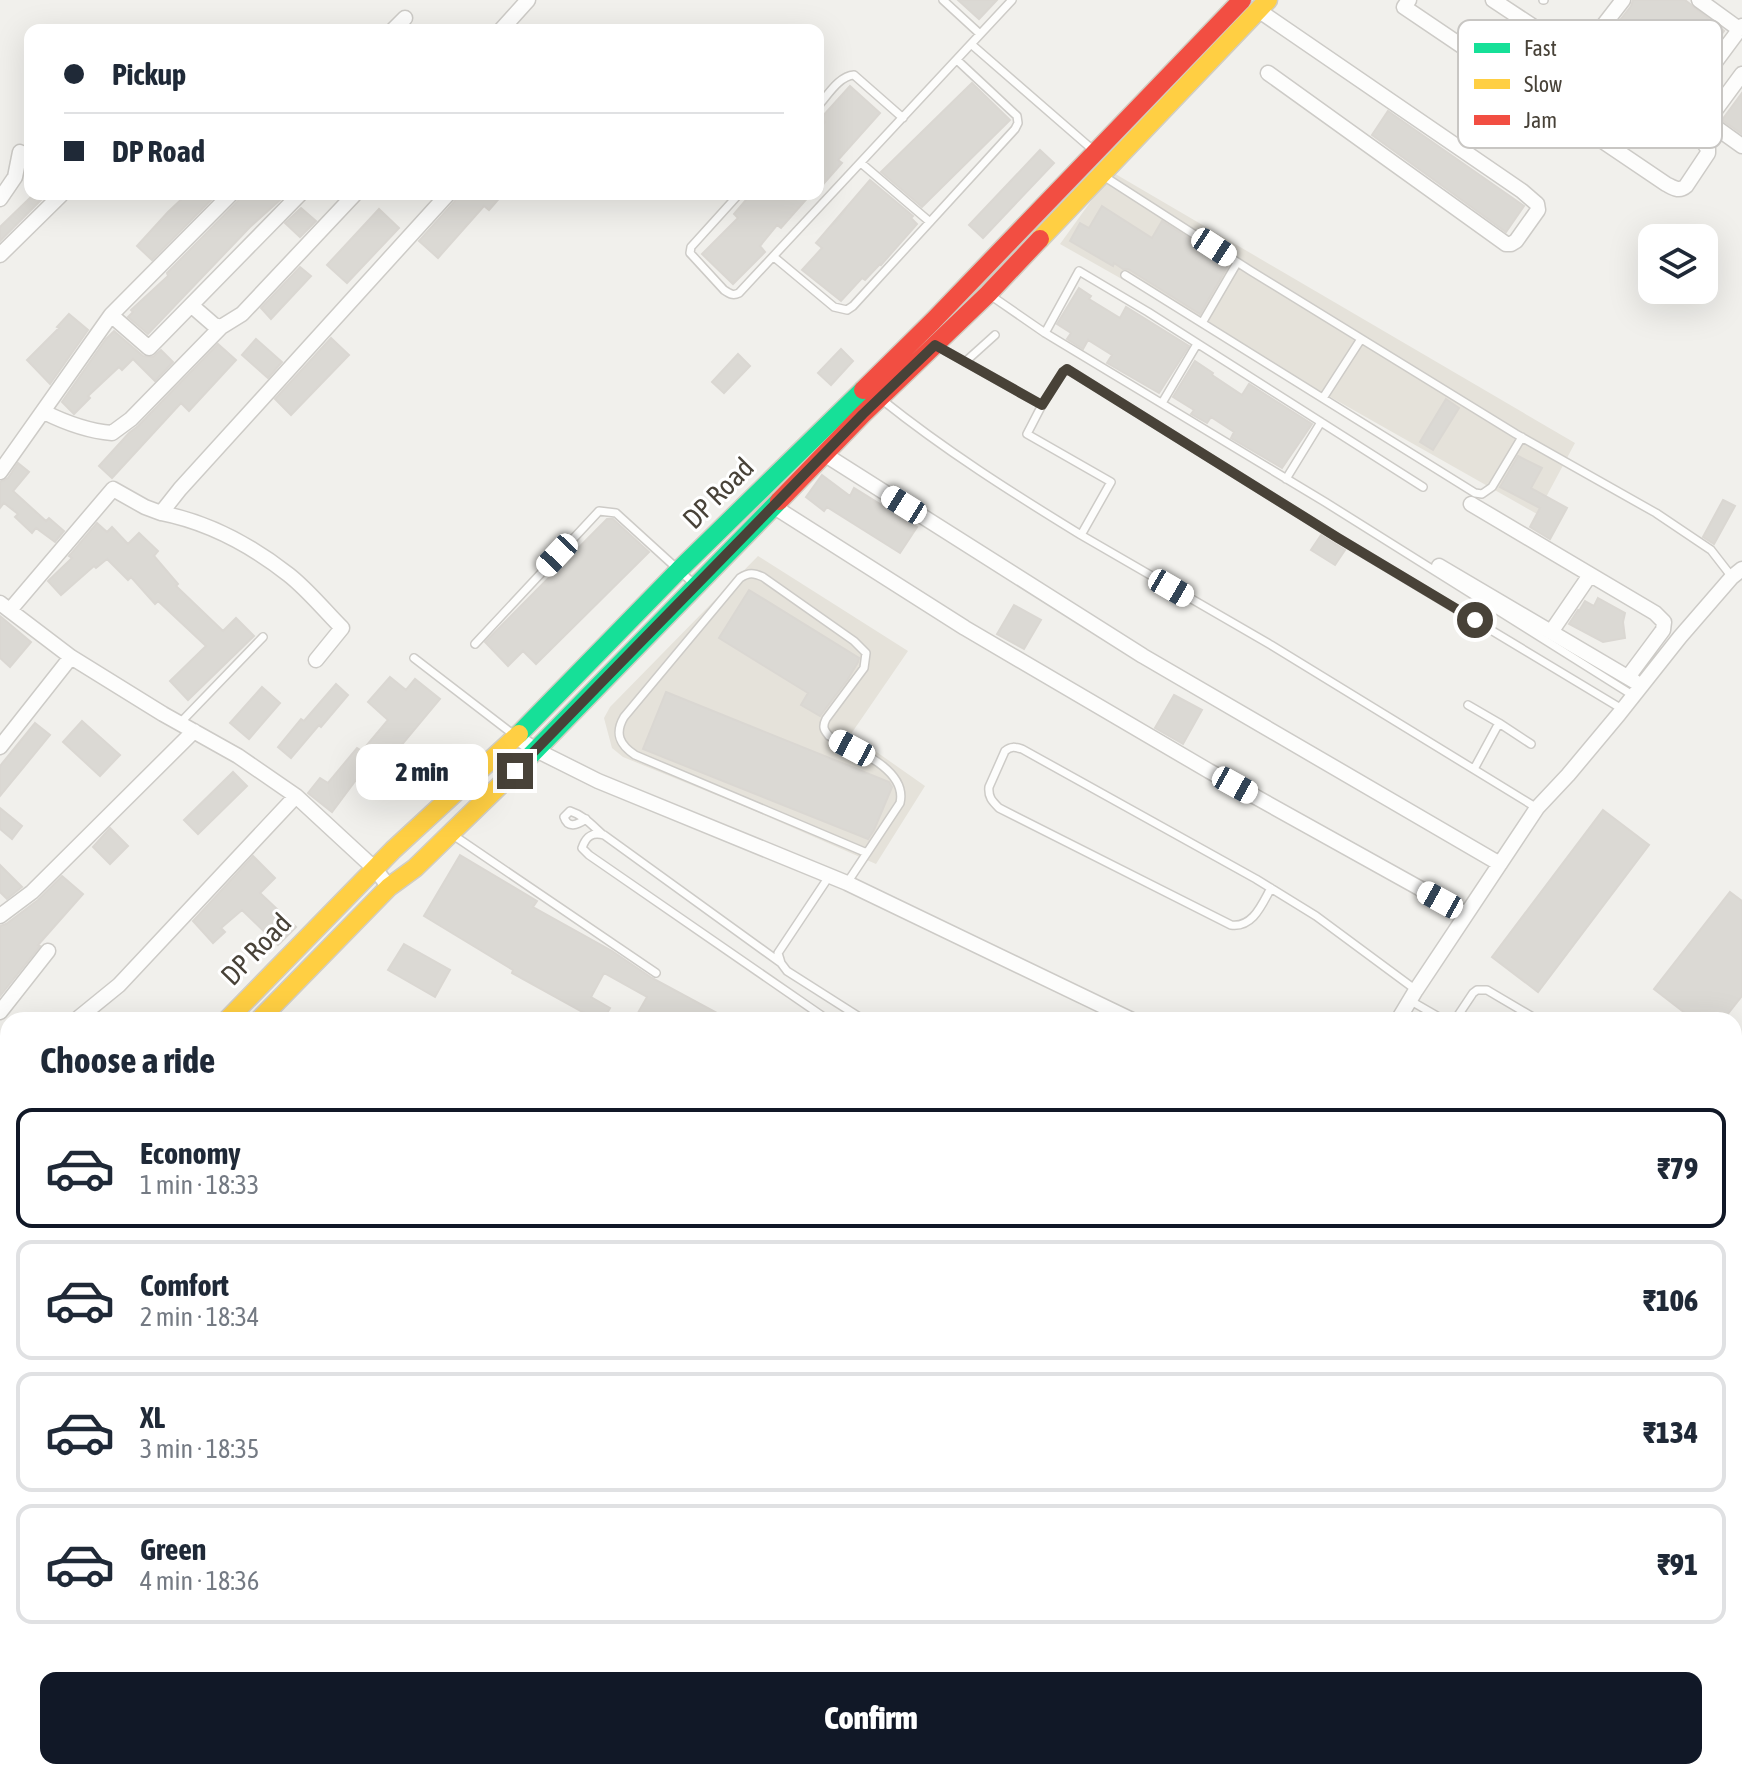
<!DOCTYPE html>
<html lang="en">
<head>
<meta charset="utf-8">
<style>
  :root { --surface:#fff; --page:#f2f2f3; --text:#1f2937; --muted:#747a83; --line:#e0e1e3; --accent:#111827 }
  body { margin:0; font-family:"Asap Condensed",sans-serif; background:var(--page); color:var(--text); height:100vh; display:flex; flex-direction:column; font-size:30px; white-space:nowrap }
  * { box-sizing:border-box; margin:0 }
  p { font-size:26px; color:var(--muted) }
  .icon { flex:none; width:44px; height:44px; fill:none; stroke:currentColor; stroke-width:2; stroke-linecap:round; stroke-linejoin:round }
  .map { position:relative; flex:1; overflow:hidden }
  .details { position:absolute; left:0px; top:1012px; width:1742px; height:768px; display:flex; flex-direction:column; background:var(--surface); border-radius:24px 24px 0 0; box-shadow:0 8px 32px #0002 }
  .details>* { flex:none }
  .banner { position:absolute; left:24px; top:24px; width:800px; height:176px; border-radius:16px; box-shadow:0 8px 32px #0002; display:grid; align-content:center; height:176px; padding:0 40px; background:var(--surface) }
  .fabs { position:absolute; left:1638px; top:224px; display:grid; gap:16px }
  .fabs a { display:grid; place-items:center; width:80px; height:80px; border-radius:16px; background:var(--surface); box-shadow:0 8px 32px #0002; font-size:40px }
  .end { position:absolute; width:36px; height:36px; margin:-18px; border:10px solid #484238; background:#fff; box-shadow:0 0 0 4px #fff }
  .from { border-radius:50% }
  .bubble { position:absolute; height:56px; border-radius:16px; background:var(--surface); box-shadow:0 8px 32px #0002; font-size:26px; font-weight:800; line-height:56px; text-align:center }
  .car { position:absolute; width:24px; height:48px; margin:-24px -12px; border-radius:10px; box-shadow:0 0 6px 2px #0007; background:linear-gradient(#fff 24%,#345 0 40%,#fff 0 76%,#345 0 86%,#fff 0) }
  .banner b { display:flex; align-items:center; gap:28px; height:76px; font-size:30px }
  .banner b+b { border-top:2px solid var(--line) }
  .banner i { width:20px; height:20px; background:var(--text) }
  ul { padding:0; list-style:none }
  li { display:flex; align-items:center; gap:24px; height:120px; margin:0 16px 12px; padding:0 24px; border:4px solid var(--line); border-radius:16px }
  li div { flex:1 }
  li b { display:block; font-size:30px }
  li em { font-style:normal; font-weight:800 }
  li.current { border-color:var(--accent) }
  li>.icon { width:72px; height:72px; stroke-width:1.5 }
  h2 { padding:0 40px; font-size:36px; line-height:96px }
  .button { display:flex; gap:16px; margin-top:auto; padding:16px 40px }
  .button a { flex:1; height:92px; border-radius:16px; background:var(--accent); color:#fff; font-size:32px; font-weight:800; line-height:92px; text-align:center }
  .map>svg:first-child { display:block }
</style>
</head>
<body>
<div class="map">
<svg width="1742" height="1780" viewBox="0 0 1742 1780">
  <rect width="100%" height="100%" fill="#f1f0ec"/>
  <path fill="#e5e2da" d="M 1112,172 L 1575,443 L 1537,514 L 1060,244 Z
    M 758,556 L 908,651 L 851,734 L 925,786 L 876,864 L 748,808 L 623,757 L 612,748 L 604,718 L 610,707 Z"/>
  <path fill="#dbd9d4" stroke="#dad7d2" stroke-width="2" d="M 958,0 L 997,0 L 979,19 Z
    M 1633,0 L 1685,0 L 1724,31 L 1713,46 L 1701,38 L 1686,60 L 1692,64 L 1681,79 L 1613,29 L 1631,6 Z
    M 972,83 L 1010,120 L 922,207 L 881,172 Z
    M 850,86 L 880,113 L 838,160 L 842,163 L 818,190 L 818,130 L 825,122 L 821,118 Z
    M 1742,93 L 1742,134 L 1722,120 Z
    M 1388,111 L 1524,206 L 1506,232 L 1372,135 Z
    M 1040,150 L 1054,163 L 983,238 L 969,225 Z
    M 870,180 L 913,216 L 911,218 L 917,224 L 881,265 L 880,264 L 865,280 L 862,278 L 841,301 L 802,270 L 822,248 L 816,243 Z
    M 34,194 L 37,194 L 42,199 L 0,241 L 0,227 Z
    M 187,194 L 217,194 L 152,260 L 137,246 L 168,212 Z
    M 241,194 L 282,194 L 278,198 L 280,200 L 250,227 L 148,334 L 128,317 L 133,312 L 131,310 L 168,276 L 167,273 L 238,201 Z
    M 458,194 L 503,194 L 489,210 L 484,206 L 438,258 L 419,241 L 455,201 Z
    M 751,194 L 811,194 L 781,228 L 777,225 L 760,246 L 765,252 L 733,284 L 702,254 L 738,218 L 734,214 Z
    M 1102,206 L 1152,238 L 1162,221 L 1229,264 L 1200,314 L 1128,269 L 1123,269 L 1114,263 L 1113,266 L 1070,241 L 1080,223 L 1089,228 Z
    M 301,208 L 316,221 L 300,237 L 285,223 Z
    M 379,209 L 399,228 L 347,283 L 327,265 Z
    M 300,267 L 311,276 L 271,319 L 261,308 Z
    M 1079,288 L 1091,296 L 1089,299 L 1120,318 L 1126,307 L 1189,346 L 1159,393 L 1107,363 L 1112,355 L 1088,340 L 1083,349 L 1067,339 L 1071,333 L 1057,324 Z
    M 69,314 L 88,330 L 50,384 L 27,360 L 59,328 L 57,327 Z
    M 114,331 L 143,356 L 153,357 L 161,350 L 173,362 L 155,381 L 133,359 L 122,370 L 119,367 L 88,396 L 90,398 L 74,414 L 62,402 L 106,339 Z
    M 331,338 L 349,355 L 291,415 L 275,399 Z
    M 256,339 L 282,362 L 268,378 L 242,355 Z
    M 218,344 L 236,360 L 189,411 L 181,403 L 112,478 L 99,466 L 129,433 L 138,426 Z
    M 841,349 L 853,361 L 831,385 L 818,373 Z
    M 738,354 L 750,366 L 724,393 L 712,382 Z
    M 1195,361 L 1213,373 L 1212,375 L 1242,395 L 1249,384 L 1312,424 L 1282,468 L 1231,438 L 1234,432 L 1211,417 L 1207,423 L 1191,414 L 1194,410 L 1173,397 Z
    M 1446,399 L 1459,408 L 1433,450 L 1420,442 Z
    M 1518,456 L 1542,468 L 1531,488 L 1567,508 L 1550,539 L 1530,527 L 1540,508 L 1500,487 Z
    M 18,463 L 29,472 L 13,491 L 46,521 L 49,518 L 64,531 L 55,542 L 36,528 L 32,533 L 15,517 L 18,514 L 4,503 L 0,508 L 0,482 L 8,478 Z
    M 822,475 L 850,496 L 854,488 L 917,527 L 900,553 L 827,507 L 824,511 L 806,497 Z
    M 1723,500 L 1735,506 L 1714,544 L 1703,537 Z
    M 607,519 L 613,519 L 649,552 L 536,664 L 523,651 L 508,666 L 485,642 Z
    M 97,523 L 107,532 L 112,527 L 128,544 L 139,533 L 158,551 L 154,556 L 178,584 L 176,586 L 223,631 L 236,618 L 254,636 L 188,700 L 170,681 L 206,646 L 158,601 L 155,604 L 131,577 L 128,580 L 107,559 L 96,568 L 94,566 L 61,595 L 48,581 L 72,558 L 69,556 Z
    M 1321,535 L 1345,550 L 1335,565 L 1311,550 Z
    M 749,590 L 859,658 L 858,662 L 848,679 L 820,716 L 801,705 L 808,693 L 719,638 Z
    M 1598,598 L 1625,613 L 1623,622 L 1625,638 L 1603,642 L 1569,624 L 1578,610 L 1579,611 L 1585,601 L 1594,606 Z
    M 1014,605 L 1041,620 L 1024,649 L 997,634 Z
    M 0,616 L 31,642 L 10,667 L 0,658 Z
    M 390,677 L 406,690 L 415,679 L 440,699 L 390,759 L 386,756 L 362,785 L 356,780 L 332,812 L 308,793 L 320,778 L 328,783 L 357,748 L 362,751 L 388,720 L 368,702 Z
    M 336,684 L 348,695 L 321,727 L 319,725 L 291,758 L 278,747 L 301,719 L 304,721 Z
    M 262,687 L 280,703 L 249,739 L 230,723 Z
    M 666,692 L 889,782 L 892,787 L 874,830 L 868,839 L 643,749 Z
    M 1174,695 L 1202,710 L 1183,744 L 1155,728 Z
    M 82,721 L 120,755 L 100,776 L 63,742 Z
    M 35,723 L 50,735 L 0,796 L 0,766 Z
    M 233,772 L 247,786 L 198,834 L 184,820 Z
    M 0,808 L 22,826 L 12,839 L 0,829 Z
    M 1603,810 L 1649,845 L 1538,992 L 1492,957 Z
    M 110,828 L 128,846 L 110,864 L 93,847 Z
    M 460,855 L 537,901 L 533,907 L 612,951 L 652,978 L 730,1020 L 634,1020 L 647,997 L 604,973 L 591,997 L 610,1008 L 603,1020 L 597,1020 L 512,973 L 513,970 L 424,916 Z
    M 253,856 L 275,878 L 260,893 L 296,927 L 278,945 L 242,910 L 221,928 L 225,932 L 213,943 L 193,921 Z
    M 0,865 L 22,887 L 7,899 L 0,892 Z
    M 62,876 L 83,894 L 38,945 L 40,946 L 0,996 L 0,926 L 6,924 L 38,900 Z
    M 1730,892 L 1742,901 L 1742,996 L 1723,1020 L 1694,1020 L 1654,989 Z
    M 404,944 L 450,970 L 435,997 L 388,970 Z"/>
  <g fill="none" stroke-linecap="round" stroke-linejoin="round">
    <defs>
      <path id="lane" d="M 943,0 L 980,34
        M 1543,0 L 1544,0
        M 971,44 L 1012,0
        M 818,106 C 828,95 839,76 854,75 L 903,118
        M 861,163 L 930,222
        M 1105,177 L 1251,271 L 1516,434 L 1656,513 L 1711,550 L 1732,577
        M 739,194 L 691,247 L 690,253 L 724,290 C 730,294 733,296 739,293 L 971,44 L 1093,150
        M 774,257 L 834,307 L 847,310 L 853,306 L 1015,129 L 1018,123 L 1017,116 L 957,60
        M 1125,275 L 1475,493 L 1482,494 L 1492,487 L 1522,437
        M 990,295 L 1045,333 L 1325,502 L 1634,696
        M 1202,323 L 1237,263
        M 1045,333 L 1079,271 L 1148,312 L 1423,487
        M 937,346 L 1042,405
        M 965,362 L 995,335
        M 1323,398 L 1361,339
        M 881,399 C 946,451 1011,492 1081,535
        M 1162,403 L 1197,344
        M 1286,479 L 1321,422
        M 475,644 L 599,511 L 616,513 L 694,584
        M 414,658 L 514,735
        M 1468,705 L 1499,723 L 1474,769
        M 180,723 L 263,637
        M 1499,723 L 1531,744
        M 1537,808 L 1271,645 L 1081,535 L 1111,482 L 1027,434 L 1042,405 L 1063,372 L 1067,369 L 1338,538 L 1622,709
        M 586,819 C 577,825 568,829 564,817 L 570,811 C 583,815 592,825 602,834
        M 453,835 L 656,973
        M 830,875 L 778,953 L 781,963 L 787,971 L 864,1020
        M 847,883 L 900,803 C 908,769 854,749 829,736 C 824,730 822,727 826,719 L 864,668 L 866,653 L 854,641 L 763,577 C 754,573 749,572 740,578 L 624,717 C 614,734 620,745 635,755 L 867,853
        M 1271,888 C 1262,904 1253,928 1231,925 L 999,808 C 992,801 988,797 989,787 L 1005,751 C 1011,746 1015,747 1022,749 L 1256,879 L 1316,916 L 1416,990
        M 781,963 L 604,835 C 592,832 586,836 582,848 L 589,855 L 828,1020
        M 1411,1001 L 1444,1020
        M 1455,1020 L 1473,993 L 1477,990 L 1487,990 L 1538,1020
        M 0,1411 L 8,1417
        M 0,1508 L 8,1515
        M 0,1751 L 4,1759 L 0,1771
        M 274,1772 L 280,1780"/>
      <path id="street" d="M 1409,0 L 1404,7 L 1666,184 C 1674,188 1679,192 1686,186 L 1708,153 L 1708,149 L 1699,136 L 1493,0
        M 1623,0 L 1599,31 L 1687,100 L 1742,26
        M 1699,0 L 1739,29
        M 1258,10 L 1522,191 L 1537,204 L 1538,210 L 1516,241 L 1511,244 L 1506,244 L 1268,73
        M 393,30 L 405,18
        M 501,30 L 528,0
        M 1742,74 L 1711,116 L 1711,122 L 1714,126 L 1742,146
        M 231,194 L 111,315 L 149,348 L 300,194
        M 0,199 L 15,177 L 20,152
        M 0,255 L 61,195
        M 191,305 L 214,325 L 221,327 L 242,314 L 355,194
        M 44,412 C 66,423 87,431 112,433 L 131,419 L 221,327
        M 824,454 L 1143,656 L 1500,864
        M 0,472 L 111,315
        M 1471,504 L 1655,613 L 1664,622 L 1663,630 L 1628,677
        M 773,506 L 965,628 L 1209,771 L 1466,914
        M 161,513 C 207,522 252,546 289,575 C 308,590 325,611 342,628 L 316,660
        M 1439,566 L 1634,681
        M 0,603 L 71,657 L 163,714 L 238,756 L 296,796 L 375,869 L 389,887
        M 10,610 L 113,489 L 145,507 L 161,513 L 180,489 L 448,194
        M 1551,632 L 1590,575
        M 516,737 L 536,750 L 598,781 L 847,883 L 1132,1020
        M 0,747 L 71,657
        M 0,916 L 32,892 L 194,731
        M 0,1012 L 48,951
        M 76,1020 L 119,985 L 296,796
        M 1398,1020 L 1416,990 L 1537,808 L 1568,775 L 1619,714 L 1680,637 L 1732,577 L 1742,569
        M 0,1107 L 8,1098
        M 0,1299 L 8,1304
        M 0,1322 L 8,1328
        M 1734,1339 L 1742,1342
        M 1734,1558 L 1742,1562
        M 0,1685 L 8,1691
        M 109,1772 L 119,1780
        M 703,1772 L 715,1780
        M 836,1772 L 856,1780
        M 886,1780 L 891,1772
        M 911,1780 L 917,1772"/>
      <path id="fast" d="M 519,734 L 679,570 L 863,390
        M 528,758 L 779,501"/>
      <path id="slow" d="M 1040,239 L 1268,0
        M 227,1020 L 393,850 L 519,734
        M 259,1020 L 389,887 L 415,868 L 528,758
        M 0,1272 L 8,1265"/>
      <path id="jam" d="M 863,390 L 933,321 L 1242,0
        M 779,501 L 863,414 L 988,294 L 1040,239
        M 0,1241 L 8,1234"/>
    </defs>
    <use href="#lane" stroke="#cdcbc7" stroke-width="10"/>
    <use href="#street" stroke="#cdcbc7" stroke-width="17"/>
    <use href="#fast" stroke="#d1cdc3" stroke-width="21"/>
    <use href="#slow" stroke="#d1cdc3" stroke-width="21"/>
    <use href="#jam" stroke="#d1cdc3" stroke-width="21"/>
    <use href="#lane" stroke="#fdfdfc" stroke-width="7"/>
    <use href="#street" stroke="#fdfdfc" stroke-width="14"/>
    <use href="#fast" stroke="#16e098" stroke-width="18"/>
    <use href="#slow" stroke="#ffcf43" stroke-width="18"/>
    <use href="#jam" stroke="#f24e42" stroke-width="18"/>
  </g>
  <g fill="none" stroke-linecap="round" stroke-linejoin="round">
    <path stroke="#484238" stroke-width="10" d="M 515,771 L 863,414 L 935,345 L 1042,405 L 1063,372 L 1067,369 L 1338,538 L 1475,620"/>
  </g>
  <g text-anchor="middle" stroke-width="6" stroke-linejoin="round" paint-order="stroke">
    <g font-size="28" fill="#484238" stroke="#fff">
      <text transform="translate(718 493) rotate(-45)" y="10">DP Road</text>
      <text transform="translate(256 949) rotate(-46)" y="10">DP Road</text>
    </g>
  </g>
  <rect x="1458" y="20" width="264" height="128" rx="12" fill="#fff" stroke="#c8c6c3" stroke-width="2"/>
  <rect x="1474" y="43" width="36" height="10" fill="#16e098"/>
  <rect x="1474" y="79" width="36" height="10" fill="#ffcf43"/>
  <rect x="1474" y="115" width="36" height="10" fill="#f24e42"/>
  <g font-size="22" fill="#484238">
    <text x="1524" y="56">Fast</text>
    <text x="1524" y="92">Slow</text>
    <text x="1524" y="128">Jam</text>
  </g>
</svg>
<div class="fabs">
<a><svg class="icon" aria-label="layers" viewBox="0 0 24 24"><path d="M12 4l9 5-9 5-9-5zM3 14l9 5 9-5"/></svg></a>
</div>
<i class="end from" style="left:1475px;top:620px"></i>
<i class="end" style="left:515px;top:771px"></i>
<div class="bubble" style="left:356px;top:744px;width:132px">2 min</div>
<i class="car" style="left:1214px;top:247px;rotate:123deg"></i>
<i class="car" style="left:904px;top:505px;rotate:302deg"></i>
<i class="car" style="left:557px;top:555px;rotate:223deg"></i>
<i class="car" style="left:1171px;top:588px;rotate:120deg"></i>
<i class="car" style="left:852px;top:748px;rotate:298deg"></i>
<i class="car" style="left:1235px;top:785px;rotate:119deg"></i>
<i class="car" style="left:1440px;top:900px;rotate:299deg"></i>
<div class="banner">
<b><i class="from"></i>Pickup</b>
<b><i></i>DP Road</b>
</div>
<section class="details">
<h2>Choose a ride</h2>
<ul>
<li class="current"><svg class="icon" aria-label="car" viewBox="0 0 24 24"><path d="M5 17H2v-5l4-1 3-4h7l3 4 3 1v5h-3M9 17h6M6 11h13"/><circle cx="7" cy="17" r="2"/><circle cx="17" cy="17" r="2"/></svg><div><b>Economy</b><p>1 min · 18:33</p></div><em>₹79</em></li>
<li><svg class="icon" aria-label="car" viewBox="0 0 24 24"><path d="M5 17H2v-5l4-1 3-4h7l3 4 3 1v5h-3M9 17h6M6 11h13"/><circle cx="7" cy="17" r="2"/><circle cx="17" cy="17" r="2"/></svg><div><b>Comfort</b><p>2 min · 18:34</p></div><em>₹106</em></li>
<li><svg class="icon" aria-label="car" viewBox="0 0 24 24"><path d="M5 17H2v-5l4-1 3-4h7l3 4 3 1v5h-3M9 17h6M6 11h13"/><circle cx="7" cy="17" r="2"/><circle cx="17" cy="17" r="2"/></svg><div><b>XL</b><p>3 min · 18:35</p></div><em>₹134</em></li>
<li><svg class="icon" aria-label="car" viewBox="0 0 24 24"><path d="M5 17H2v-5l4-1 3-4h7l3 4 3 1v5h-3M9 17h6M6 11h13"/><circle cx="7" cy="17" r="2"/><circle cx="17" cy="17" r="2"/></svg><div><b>Green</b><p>4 min · 18:36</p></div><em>₹91</em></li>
</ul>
<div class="button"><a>Confirm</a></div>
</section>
</div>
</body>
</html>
